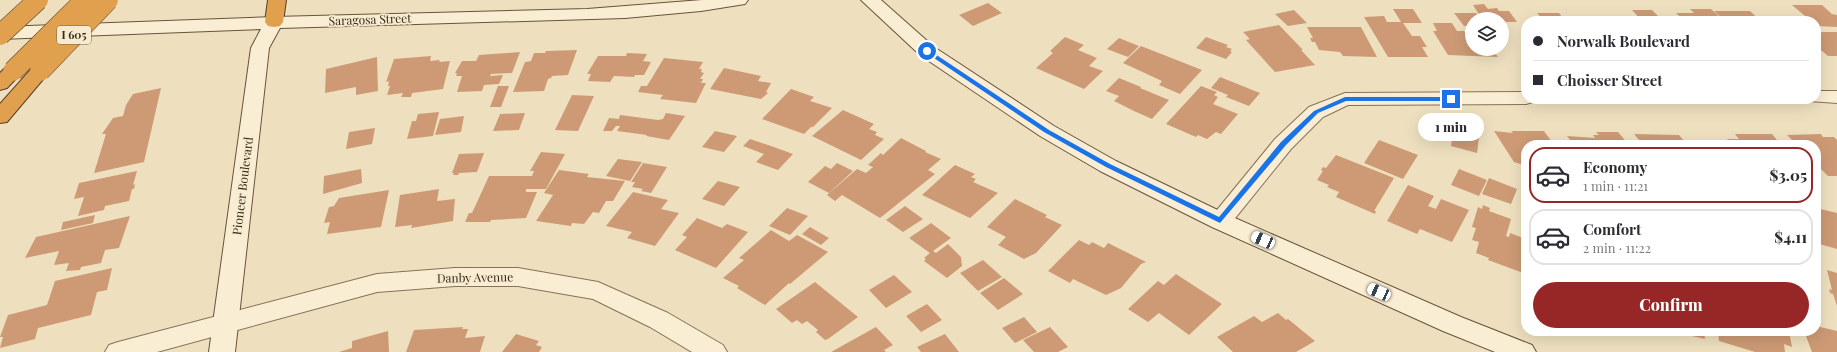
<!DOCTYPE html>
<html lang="en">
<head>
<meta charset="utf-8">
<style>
  :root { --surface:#fff; --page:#f7f7f7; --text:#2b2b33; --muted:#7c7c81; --line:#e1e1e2; --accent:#972727 }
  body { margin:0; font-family:"Playfair Display",serif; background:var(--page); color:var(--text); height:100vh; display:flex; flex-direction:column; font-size:15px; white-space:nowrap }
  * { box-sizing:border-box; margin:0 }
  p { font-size:13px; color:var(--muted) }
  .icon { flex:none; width:22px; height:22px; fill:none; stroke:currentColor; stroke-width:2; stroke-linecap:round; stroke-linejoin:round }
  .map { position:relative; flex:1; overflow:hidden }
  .details { position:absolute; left:1521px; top:140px; width:300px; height:196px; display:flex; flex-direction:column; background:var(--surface); border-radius:16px; box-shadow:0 4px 16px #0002 }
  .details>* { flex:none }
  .banner { position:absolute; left:1521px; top:16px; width:300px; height:88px; border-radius:16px; box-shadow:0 4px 16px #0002; display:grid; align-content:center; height:88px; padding:0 12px; background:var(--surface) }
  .controls { position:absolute; left:1465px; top:12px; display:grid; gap:8px }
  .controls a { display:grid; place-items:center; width:44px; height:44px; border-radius:50%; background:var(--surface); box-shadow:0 4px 16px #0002; font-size:20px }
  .end { position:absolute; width:18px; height:18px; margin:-9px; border:5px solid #1a73e8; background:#fff; box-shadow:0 0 0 2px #fff }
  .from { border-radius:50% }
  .bubble { position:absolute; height:28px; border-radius:14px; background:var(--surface); box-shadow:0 4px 16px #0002; font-size:13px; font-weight:800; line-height:28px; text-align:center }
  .car { position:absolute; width:12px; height:24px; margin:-12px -6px; border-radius:5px; box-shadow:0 0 3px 1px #0007; background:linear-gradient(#fff 24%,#345 0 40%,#fff 0 76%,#345 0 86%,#fff 0) }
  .banner b { display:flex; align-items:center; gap:14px; height:38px; font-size:15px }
  .banner b+b { border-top:1px solid var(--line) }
  .banner i { width:10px; height:10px; background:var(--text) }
  ul { padding:7px 0 0; list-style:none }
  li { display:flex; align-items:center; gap:12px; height:56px; margin:0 8px 6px; padding:0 4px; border:2px solid var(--line); border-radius:16px }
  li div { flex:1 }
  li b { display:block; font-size:15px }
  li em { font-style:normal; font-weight:800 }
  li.current { border-color:var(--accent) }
  li>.icon { width:36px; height:36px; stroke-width:1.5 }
  .primary-button { display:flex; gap:8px; margin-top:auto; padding:8px 12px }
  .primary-button a { flex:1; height:46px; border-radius:24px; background:var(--accent); color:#fff; font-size:16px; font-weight:800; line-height:46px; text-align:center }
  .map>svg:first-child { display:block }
</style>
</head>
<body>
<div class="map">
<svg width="1837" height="352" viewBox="0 0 1837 352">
  <rect width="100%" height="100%" fill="#eee0bf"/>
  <path fill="#cd9a75" d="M 988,3 L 1002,13 L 973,26 L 959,15 Z
    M 1484,4 L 1488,9 L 1497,8 L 1499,11 L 1509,11 L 1517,22 L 1502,22 L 1502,19 L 1482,19 L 1473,5 Z
    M 1792,5 L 1822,5 L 1832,14 L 1837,15 L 1837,27 L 1817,26 L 1816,21 L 1811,21 Z
    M 1393,9 L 1413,9 L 1422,23 L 1403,23 L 1412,36 L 1420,36 L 1427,47 L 1422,47 L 1428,57 L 1388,57 L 1364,17 L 1384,16 L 1387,22 L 1401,22 Z
    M 1690,9 L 1711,9 L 1724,21 L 1685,21 L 1676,13 L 1694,13 Z
    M 1294,10 L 1307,23 L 1288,26 L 1275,14 Z
    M 1632,10 L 1652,10 L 1663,21 L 1642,21 Z
    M 1714,11 L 1750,11 L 1761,21 L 1725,21 Z
    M 1454,13 L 1476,13 L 1480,19 L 1472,19 L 1472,26 L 1464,26 Z
    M 1537,13 L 1559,13 L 1565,21 L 1544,21 Z
    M 1584,18 L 1592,18 L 1600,21 L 1580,20 Z
    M 1433,23 L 1452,23 L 1457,31 L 1464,31 L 1472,40 L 1472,49 L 1492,49 L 1498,57 L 1448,55 L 1433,31 L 1437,31 Z
    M 1279,25 L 1303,50 L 1301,50 L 1315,65 L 1275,72 L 1246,40 L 1250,39 L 1243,32 Z
    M 1307,27 L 1361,27 L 1377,57 L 1343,56 L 1340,52 L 1319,50 L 1315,42 L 1312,42 L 1310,38 L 1313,38 Z
    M 1816,32 L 1837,32 L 1837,56 L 1828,56 L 1816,46 Z
    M 1065,37 L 1084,45 L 1078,50 L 1097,58 L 1089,66 L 1103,71 L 1084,89 L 1036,68 L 1053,53 L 1050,51 Z
    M 1206,37 L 1228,45 L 1226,47 L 1232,49 L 1230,51 L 1232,52 L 1226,59 L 1196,48 Z
    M 1119,38 L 1139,46 L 1128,57 L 1107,49 Z
    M 1141,46 L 1202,70 L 1180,94 L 1159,85 L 1162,81 L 1123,63 Z
    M 577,50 L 568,75 L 552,76 L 551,78 L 548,79 L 544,91 L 513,92 L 525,62 L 531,61 L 534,53 L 545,53 L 546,51 Z
    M 520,52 L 512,73 L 491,74 L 490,76 L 503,75 L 499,84 L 484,85 L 482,91 L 457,92 L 462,76 L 456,76 L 457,73 L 455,73 L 462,61 L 476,61 L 479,55 Z
    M 627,53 L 647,54 L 643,61 L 651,62 L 644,75 L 635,75 L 634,77 L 614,76 L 610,82 L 588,81 L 591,74 L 587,74 L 598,56 L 626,56 Z
    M 431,56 L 430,61 L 440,60 L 439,62 L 450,61 L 443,89 L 412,93 L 411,97 L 401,97 L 403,93 L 387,95 L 390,86 L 388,86 L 389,81 L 386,82 L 394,59 Z
    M 377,57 L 378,91 L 356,95 L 356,87 L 325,93 L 326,69 Z
    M 664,58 L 703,62 L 699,69 L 702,69 L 701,72 L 704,73 L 700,79 L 703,79 L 701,83 L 706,83 L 696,103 L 660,99 L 663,95 L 638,92 L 641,86 L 647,86 Z
    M 724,68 L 761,76 L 758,81 L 771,83 L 766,92 L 768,93 L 761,99 L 710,89 Z
    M 1220,77 L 1260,93 L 1249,106 L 1226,97 L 1228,95 L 1211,88 Z
    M 1119,78 L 1141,87 L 1140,88 L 1169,100 L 1152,119 L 1134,111 L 1114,101 L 1119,96 L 1106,91 Z
    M 498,86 L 509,86 L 501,107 L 490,107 Z
    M 1201,86 L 1217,92 L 1214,95 L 1218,97 L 1213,104 L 1238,114 L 1221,134 L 1216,132 L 1207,139 L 1198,135 L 1196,137 L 1166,124 Z
    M 161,88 L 144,162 L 94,173 L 106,134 L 102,134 L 113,118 L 123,116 L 126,105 L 133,94 Z
    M 791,89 L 814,97 L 810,101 L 832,108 L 813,127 L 811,127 L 804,134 L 762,119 Z
    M 572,95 L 594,96 L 578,131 L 555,130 Z
    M 843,110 L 874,124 L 869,129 L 877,132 L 875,135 L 884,139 L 861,160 L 812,136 Z
    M 439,112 L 433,136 L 407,139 L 412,121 L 416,121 L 418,114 Z
    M 525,113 L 519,130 L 493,131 L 500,114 Z
    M 666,113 L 685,116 L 669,140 L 646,136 L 647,135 L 617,131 L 620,126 L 616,126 L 612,131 L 603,131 L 609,118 L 619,119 L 620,115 L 658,120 L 663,119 Z
    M 464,116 L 461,132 L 435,135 L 440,119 Z
    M 375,128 L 372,144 L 346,149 L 349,132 Z
    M 1453,130 L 1479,137 L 1477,153 L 1451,146 Z
    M 715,131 L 737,136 L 724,152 L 702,147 Z
    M 1494,131 L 1513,133 L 1511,131 L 1544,131 L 1554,145 L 1526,145 L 1526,166 L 1514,162 Z
    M 1596,132 L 1618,132 L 1629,145 L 1574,145 L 1567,136 L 1595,138 L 1593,135 L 1599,135 Z
    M 1634,134 L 1679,135 L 1685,142 L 1700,142 L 1703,145 L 1643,145 Z
    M 1735,134 L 1772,134 L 1781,145 L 1722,145 L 1720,142 L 1730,142 L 1727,139 L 1739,139 Z
    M 1821,134 L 1823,137 L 1834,137 L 1837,140 L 1837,176 L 1828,176 L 1816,164 L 1816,145 L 1797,145 L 1787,135 Z
    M 901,138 L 926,151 L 925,152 L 941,159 L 928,170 L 935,174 L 880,218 L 842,195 L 835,201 L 827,195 L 857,169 L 866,173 L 873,167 L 868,165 L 881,153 L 883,155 Z
    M 750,139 L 771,146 L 793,154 L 778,170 L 756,162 L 764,154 L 743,146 Z
    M 1379,140 L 1418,155 L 1403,179 L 1364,163 Z
    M 541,152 L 565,154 L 546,189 L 526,189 L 526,192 L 537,192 L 526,218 L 491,220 L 490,222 L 465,222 L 469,213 L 472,213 L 489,176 L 532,176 L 534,171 L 530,171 Z
    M 484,153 L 477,172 L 459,173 L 458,175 L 453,175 L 454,173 L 452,173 L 459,154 Z
    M 1336,155 L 1394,178 L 1374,211 L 1376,211 L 1375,214 L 1336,197 L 1339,192 L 1327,187 L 1329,185 L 1317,180 L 1323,171 L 1321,170 L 1323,167 L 1326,168 Z
    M 618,159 L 642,162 L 630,181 L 606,176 Z
    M 643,163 L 667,167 L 651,193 L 641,191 L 643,189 L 632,187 L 635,182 L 631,182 Z
    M 837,163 L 853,171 L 829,193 L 808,182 L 825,166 L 831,169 Z
    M 955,165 L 975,174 L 971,177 L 976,179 L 973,182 L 998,193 L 970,218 L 922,195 Z
    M 361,169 L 362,183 L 323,194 L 324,176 Z
    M 1459,169 L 1487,180 L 1479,196 L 1451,185 Z
    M 559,170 L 589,174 L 587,177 L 625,181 L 613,201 L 606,201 L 599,213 L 593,212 L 584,224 L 572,223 L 571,226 L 536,221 L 553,195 L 544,193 Z
    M 137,171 L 133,185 L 135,184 L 134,189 L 132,189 L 129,201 L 105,206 L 104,210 L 78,216 L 84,197 L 74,199 L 79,183 Z
    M 1489,178 L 1517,189 L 1511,204 L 1482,194 Z
    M 718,181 L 740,187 L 724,206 L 702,199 Z
    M 1408,185 L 1434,196 L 1428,206 L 1436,209 L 1441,199 L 1469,210 L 1452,242 L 1420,229 L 1417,234 L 1387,221 Z
    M 439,189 L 437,201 L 455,199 L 453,221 L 411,228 L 412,225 L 395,227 L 400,195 Z
    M 389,190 L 381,227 L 327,234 L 330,222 L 324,223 L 329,207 L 334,206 L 339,198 Z
    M 633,192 L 668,200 L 661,209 L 679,213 L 655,246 L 627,238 L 632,232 L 606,226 Z
    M 1015,199 L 1047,215 L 1045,217 L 1062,225 L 1036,253 L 1024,259 L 998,245 L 1006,237 L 987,227 Z
    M 1483,205 L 1490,208 L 1489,211 L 1511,219 L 1506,236 L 1509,237 L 1510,233 L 1526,239 L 1526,274 L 1488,260 L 1489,258 L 1476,253 L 1479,242 L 1472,240 L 1476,228 L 1472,227 L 1478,207 L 1482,209 Z
    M 905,206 L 923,219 L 903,232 L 886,220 Z
    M 787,208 L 808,216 L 790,235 L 769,226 Z
    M 1816,208 L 1837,213 L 1837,249 L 1816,243 L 1816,222 L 1819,223 Z
    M 95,215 L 93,223 L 61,230 L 63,222 Z
    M 130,216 L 119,248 L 105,250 L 101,263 L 81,267 L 80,270 L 66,271 L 69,263 L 54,265 L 59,251 L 25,258 L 36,237 Z
    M 697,218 L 722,228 L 727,224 L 748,232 L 716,268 L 675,250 L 687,237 L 682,235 Z
    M 931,223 L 951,238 L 933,251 L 936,253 L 948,244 L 961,257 L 962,266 L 947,278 L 924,261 L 926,259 L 924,258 L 930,253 L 909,238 Z
    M 810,227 L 829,238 L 821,245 L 802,234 Z
    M 771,230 L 789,241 L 797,235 L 828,252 L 790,284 L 789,283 L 765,305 L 737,288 L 739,286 L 723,278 L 744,260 L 739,258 Z
    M 1079,240 L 1089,245 L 1092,242 L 1104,248 L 1108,243 L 1146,262 L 1141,264 L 1121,288 L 1106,295 L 1073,279 L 1070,283 L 1048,271 Z
    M 983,260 L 1002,277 L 978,291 L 960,273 Z
    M 112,268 L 107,290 L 97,292 L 91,315 L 38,328 L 35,339 L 0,348 L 3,337 L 0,337 L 8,315 L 47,305 L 55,281 Z
    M 1827,270 L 1837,273 L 1837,306 L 1833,294 L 1830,293 L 1829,289 L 1832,290 Z
    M 1176,274 L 1222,304 L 1189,335 L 1159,313 L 1148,322 L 1128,309 L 1158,281 L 1164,285 Z
    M 894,275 L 912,292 L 886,308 L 869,290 Z
    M 1004,278 L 1023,294 L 998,310 L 980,293 Z
    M 815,282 L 858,317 L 828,339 L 825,340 L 816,332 L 818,330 L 807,321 L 802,324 L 797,320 L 792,323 L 776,309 Z
    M 927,304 L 942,320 L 921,332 L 906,316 Z
    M 1278,313 L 1286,320 L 1288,319 L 1315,341 L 1296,352 L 1233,352 L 1217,337 L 1254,316 L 1262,322 Z
    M 1024,317 L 1037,332 L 1015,343 L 1002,328 Z
    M 1816,326 L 1837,331 L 1837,352 L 1812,352 L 1804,331 L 1816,331 Z
    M 463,327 L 462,329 L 468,329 L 465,338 L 485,336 L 480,352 L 406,352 L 414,330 Z
    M 876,327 L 893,345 L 884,350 L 886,352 L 831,352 Z
    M 1050,327 L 1068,347 L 1058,352 L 1034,352 L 1023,340 Z
    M 388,331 L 389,352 L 339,352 L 352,348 L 352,341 Z
    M 1680,331 L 1704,331 L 1705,339 L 1683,334 Z
    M 1718,331 L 1789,331 L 1792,347 L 1784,344 L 1785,352 L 1755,352 L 1719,341 Z
    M 516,334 L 539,341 L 536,345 L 542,347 L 539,352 L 502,352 Z
    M 945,334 L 959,352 L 921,352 L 917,347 Z"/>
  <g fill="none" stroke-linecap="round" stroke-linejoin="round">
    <defs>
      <path id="street" d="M 1816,91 L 1837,91 L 1837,103 L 1809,101 L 1807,99 L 1816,99 Z
        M 1526,92 L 1526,99 L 1535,99 L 1533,102 L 1526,104 L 1348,105 L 1323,117 L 1291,149 L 1228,227 L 1220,229 L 1212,227 L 1208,221 L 1275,139 L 1309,107 L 1345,93 Z
        M 455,268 L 518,268 L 598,282 L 668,313 L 723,345 L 727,352 L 692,352 L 650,327 L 593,299 L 518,286 L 455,286 L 377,292 L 157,352 L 105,352 L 109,345 L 118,342 L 377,274 Z"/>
      <path id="secondary" d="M 702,0 L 748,0 L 745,4 L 701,11 L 625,18 L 280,28 L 269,48 L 235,352 L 209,352 L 251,48 L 261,29 L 0,39 L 0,27 L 274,17 L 587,9 Z
        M 861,0 L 881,0 L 934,47 L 1054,126 L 1116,161 L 1228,215 L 1461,317 L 1532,345 L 1536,352 L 1495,352 L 1443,331 L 1212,227 L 1100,171 L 1040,136 L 920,55 Z"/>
      <path id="highway" d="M 268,0 L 286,0 L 283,22 L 280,26 L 274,27 L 268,26 L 265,22 Z
        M 13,65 L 20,67 L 23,71 L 7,88 L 0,90 L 0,73 L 6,67 Z
        M 40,65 L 47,67 L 50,71 L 7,122 L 0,123 L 0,104 L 33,67 Z"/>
    </defs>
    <use href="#street" stroke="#877158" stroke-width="2"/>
    <use href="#secondary" stroke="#69523b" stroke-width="2"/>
    <use href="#highway" stroke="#553f2c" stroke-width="2"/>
    <use href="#street" fill="#f9eed3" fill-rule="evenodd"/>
    <use href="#secondary" fill="#f9eed3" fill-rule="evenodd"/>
    <use href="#highway" fill="#e0a04e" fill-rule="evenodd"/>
    <defs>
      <path id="highway-bridge" d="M 0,35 L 38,0
        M 13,71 L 85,0
        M 40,71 L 108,0"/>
    </defs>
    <use href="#highway-bridge" stroke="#553f2c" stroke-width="21" stroke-linecap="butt"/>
    <use href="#highway-bridge" stroke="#e0a04e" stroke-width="20"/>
  </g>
  <path fill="#1a73e8" d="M 925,50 L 929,50 L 1049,130 L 1110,164 L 1219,217 L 1281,142 L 1314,111 L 1345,97 L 1451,97 L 1454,99 L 1451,101 L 1346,101 L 1318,113 L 1286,145 L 1220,223 L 1106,167 L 1044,132 L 925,52 Z"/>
  <g text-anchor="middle" stroke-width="3.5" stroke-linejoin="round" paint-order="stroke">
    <rect fill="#f6ebcf" stroke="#706352" stroke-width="1" x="57" y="26" width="34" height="18" rx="3"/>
    <g font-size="11" font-weight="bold" fill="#36291c">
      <text x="74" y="39">I 605</text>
    </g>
    <g font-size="12" fill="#36291c" stroke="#f6ebcf">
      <text transform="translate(370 20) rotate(-2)" y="4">Saragosa Street</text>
      <text transform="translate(243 186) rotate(-83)" y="4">Pioneer Boulevard</text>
      <text transform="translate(475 278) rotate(-1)" y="4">Danby Avenue</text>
    </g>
  </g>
</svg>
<div class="controls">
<a><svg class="icon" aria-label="layers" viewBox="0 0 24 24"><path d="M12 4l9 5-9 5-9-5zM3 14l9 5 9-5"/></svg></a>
</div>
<i class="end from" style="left:927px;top:51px"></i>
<i class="end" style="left:1451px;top:99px"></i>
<div class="bubble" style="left:1418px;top:113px;width:66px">1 min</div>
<i class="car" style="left:1263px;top:240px;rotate:294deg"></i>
<i class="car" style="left:1379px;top:292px;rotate:294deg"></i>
<div class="banner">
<b><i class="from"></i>Norwalk Boulevard</b>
<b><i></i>Choisser Street</b>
</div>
<section class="details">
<ul>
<li class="current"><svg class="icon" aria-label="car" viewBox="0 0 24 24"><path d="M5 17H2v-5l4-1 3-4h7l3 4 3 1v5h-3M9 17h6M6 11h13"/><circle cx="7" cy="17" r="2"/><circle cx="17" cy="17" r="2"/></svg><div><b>Economy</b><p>1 min · 11:21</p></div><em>$3.05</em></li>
<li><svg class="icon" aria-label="car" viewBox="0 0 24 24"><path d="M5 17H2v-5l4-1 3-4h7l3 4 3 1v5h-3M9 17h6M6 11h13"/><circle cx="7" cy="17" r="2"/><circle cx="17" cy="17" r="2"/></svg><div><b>Comfort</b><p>2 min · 11:22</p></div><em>$4.11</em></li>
</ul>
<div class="primary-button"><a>Confirm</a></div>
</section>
</div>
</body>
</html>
